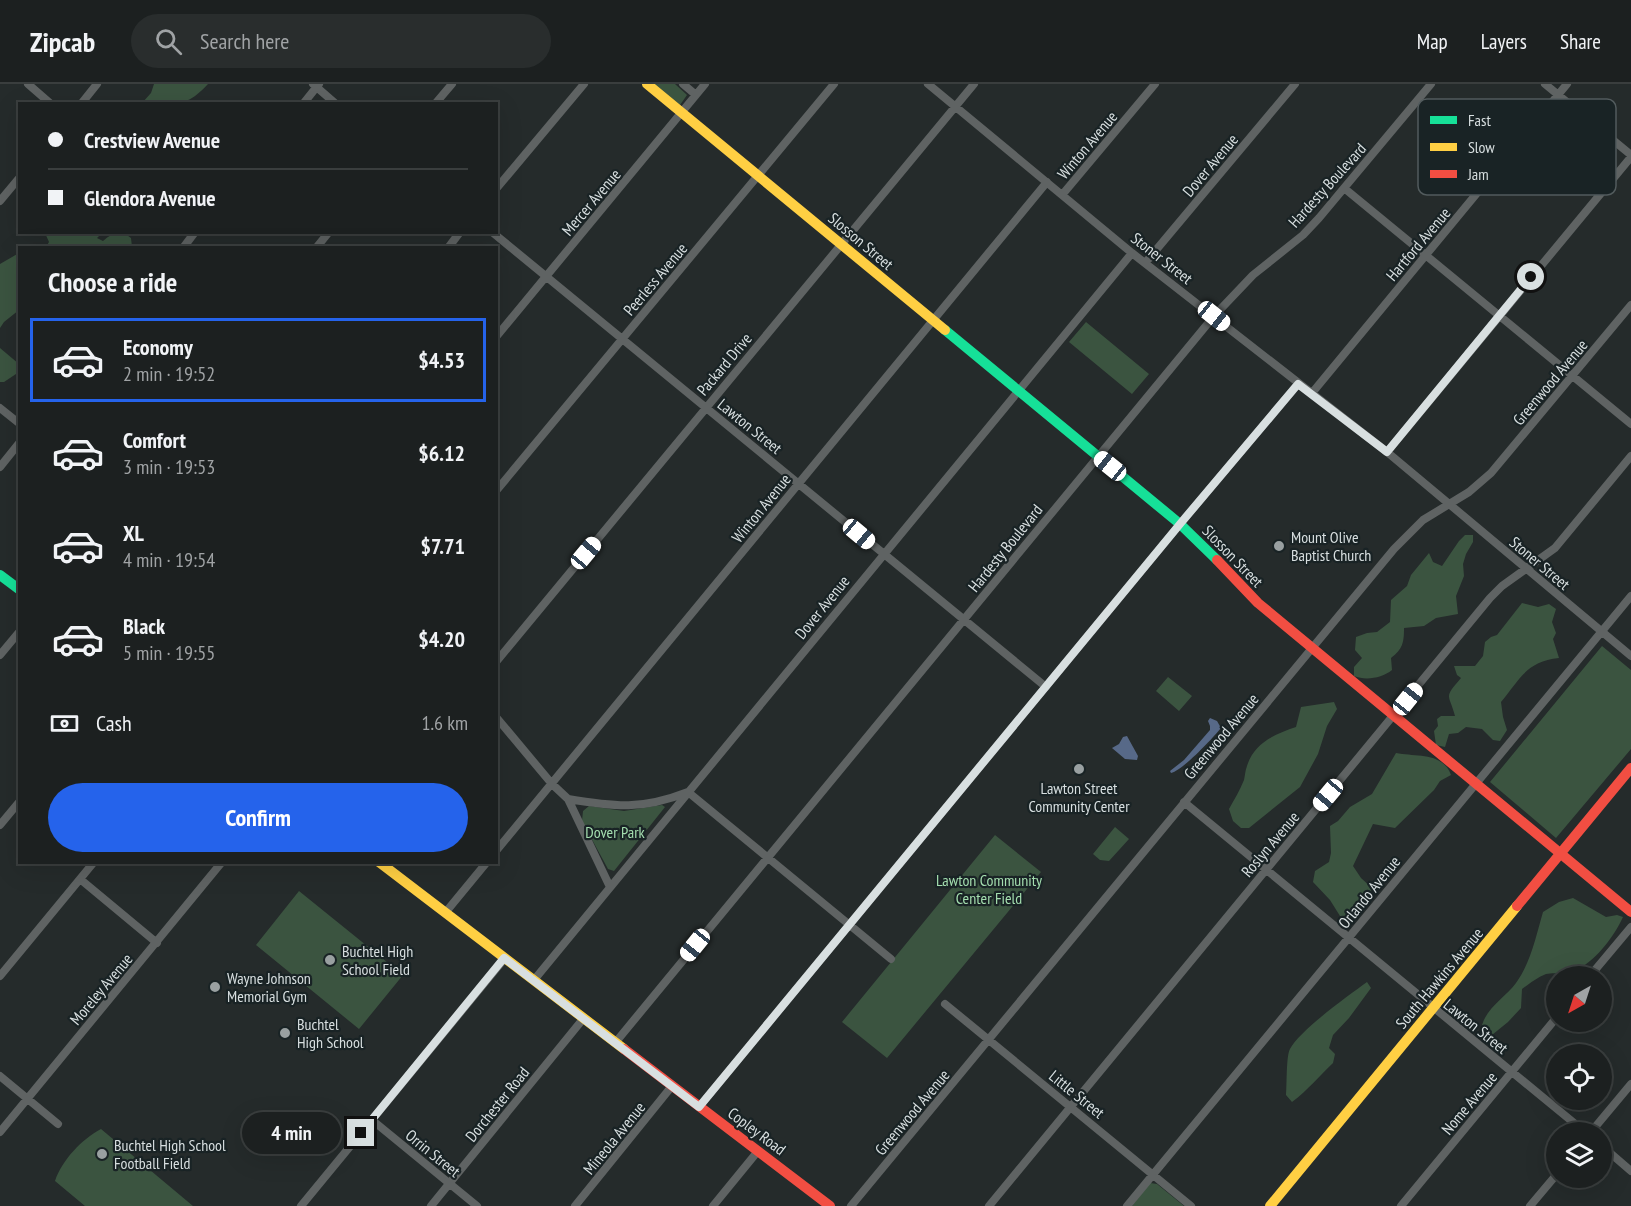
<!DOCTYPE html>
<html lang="en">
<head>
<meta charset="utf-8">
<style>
  :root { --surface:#1c2020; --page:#292d2d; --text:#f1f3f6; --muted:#a0a3a5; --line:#3a3e3e; --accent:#2563eb }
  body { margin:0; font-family:"PT Sans Narrow",sans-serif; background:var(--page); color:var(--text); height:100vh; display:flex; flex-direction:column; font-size:22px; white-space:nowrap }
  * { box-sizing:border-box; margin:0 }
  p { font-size:20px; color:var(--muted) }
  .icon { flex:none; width:33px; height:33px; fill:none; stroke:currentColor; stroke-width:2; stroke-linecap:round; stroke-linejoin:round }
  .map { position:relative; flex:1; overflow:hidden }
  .panel { position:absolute; left:18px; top:162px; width:480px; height:618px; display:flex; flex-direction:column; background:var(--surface); border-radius:0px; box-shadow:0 6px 24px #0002,0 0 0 2px var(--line) }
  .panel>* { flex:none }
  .guide { position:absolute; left:18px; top:18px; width:480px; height:132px; border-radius:0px; box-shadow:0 6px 24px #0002,0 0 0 2px var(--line); display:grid; align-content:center; height:132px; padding:0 30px; background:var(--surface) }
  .needle { width:39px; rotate:219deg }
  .tools { position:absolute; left:1546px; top:882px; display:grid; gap:12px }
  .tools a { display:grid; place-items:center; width:66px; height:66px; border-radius:50%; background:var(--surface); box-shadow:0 6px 24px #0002,0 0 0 2px var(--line); font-size:30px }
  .end { position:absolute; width:27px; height:27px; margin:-14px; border:8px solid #d8dfe0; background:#111; box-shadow:0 0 0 3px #111 }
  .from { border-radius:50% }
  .bubble { position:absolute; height:42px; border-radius:21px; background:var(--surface); box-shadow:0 6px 24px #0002,0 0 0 2px var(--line); font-size:20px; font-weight:700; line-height:42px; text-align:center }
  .car { position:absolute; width:18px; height:36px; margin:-18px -9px; border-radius:8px; box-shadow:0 0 4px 2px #0007; background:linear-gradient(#fff 24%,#345 0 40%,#fff 0 76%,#345 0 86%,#fff 0) }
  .guide b { display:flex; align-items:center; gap:21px; height:57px; font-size:22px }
  .guide b+b { border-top:2px solid var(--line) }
  .guide i { width:15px; height:15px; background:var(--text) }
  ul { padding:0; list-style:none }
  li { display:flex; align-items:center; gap:18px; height:84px; margin:0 12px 9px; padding:0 18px; border:3px solid transparent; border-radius:0px }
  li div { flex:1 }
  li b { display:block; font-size:22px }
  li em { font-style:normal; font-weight:700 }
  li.on { border-color:var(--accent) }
  li>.icon { width:54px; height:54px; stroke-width:1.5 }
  h2 { padding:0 30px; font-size:27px; line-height:72px }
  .pay { display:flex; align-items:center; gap:15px; height:66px; padding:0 30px; font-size:22px }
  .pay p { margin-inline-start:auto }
  .action { display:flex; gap:12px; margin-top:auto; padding:12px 30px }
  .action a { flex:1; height:69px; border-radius:36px; background:var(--accent); color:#fff; font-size:24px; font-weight:700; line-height:69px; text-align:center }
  header { display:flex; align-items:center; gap:36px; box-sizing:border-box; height:84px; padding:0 30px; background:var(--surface); border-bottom:2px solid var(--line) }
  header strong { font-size:28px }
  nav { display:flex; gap:33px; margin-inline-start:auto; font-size:21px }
  .search { width:420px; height:54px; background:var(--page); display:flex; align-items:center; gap:15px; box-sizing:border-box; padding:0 21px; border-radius:33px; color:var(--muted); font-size:22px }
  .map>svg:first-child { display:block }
</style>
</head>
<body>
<header>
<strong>Zipcab</strong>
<div class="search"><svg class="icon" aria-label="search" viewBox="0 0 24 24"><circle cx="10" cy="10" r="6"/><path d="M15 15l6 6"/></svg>Search here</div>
<nav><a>Map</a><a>Layers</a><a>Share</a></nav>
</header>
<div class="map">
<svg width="1631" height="1122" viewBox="0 0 1631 1122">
  <rect width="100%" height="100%" fill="#252b2b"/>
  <path fill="#3b5440" d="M 154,0 L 208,0 C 185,25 174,20 142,19 L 151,9 Z
    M 653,0 L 675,0 L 687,11 L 680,21 Z
    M 45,149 L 102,149 L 97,154 L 103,157 C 113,149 119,145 131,154 L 132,163 L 46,163 L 49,158 Z
    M 19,169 L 19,226 L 4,238 L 0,244 L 0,180 Z
    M 1086,238 L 1149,290 L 1132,310 L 1069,258 Z
    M 0,264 L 19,280 L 19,288 L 4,298 L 0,298 Z
    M 1465,451 L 1473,451 L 1473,458 L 1466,470 L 1463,480 L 1464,492 L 1456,512 L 1458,530 L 1436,534 L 1424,542 L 1404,544 C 1404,558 1403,565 1391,574 L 1392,586 C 1382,594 1366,597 1354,592 L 1354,583 L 1362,574 L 1355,566 L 1356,553 L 1367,549 L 1377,548 L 1390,538 L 1391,516 L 1407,502 L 1411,491 L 1429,469 L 1433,478 L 1442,482 L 1459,457 Z
    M 1522,519 L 1538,523 L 1549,520 L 1556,525 L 1552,538 L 1556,549 L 1553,555 L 1559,574 C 1527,577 1520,595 1501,618 L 1503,633 L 1507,646 L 1500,657 L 1493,656 L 1482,645 L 1466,643 L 1458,649 L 1449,650 L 1445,663 L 1436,661 L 1434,647 L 1438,642 L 1437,635 L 1441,632 L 1455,632 C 1449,609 1443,615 1461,594 L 1457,591 L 1454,582 L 1475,582 L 1483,572 L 1485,558 L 1491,553 L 1497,551 Z
    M 1602,562 L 1631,586 L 1631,665 L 1556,754 L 1490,698 Z
    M 1168,593 L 1192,612 L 1179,627 L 1156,607 Z
    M 1334,618 L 1337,625 L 1327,642 L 1318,670 L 1300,703 L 1249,744 L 1241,744 L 1233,737 L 1229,725 C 1234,716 1240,706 1244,696 C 1245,692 1245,687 1247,682 C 1254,659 1275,650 1296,643 L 1301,623 Z
    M 1396,669 C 1416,673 1443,668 1451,691 L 1440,697 L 1434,706 L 1395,744 L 1373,740 L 1353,782 L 1361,794 L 1372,804 C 1369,820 1364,828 1349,835 L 1340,832 L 1330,816 L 1313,798 L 1315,787 L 1329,778 L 1331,769 L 1330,742 L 1338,737 L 1350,723 L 1372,710 Z
    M 662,721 L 665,723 L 614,787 L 608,785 L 582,737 L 583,727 L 589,722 L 624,727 Z
    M 1115,743 L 1129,755 L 1109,777 L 1100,776 L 1093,770 Z
    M 995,751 L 1041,788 L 887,974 L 842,938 Z
    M 299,807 L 403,891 L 359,945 L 256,861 Z
    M 1573,814 L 1606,833 L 1617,831 L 1623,833 C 1614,853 1594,879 1574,887 C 1565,891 1554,888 1546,890 C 1538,893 1529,900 1522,905 L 1521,924 L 1508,938 L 1487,955 L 1481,949 C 1481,927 1504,915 1516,899 C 1531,878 1536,852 1543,828 L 1559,818 Z
    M 1367,898 L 1371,904 L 1349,934 L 1333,951 L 1329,964 L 1335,970 L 1333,979 C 1319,992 1308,1006 1292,1018 L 1286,1011 C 1287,1001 1286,972 1290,965 C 1299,947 1349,911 1367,898 Z
    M 101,1045 L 193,1122 L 85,1122 L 55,1097 C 62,1076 82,1055 101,1045 Z
    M 1150,1099 L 1157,1100 L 1184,1122 L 1132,1122 Z"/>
  <path fill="#576988" d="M 1210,634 L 1217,637 L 1221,644 C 1212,655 1183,686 1171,689 L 1170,687 L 1184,676 L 1210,646 L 1210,642 L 1208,637 Z
    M 1127,652 L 1138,672 L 1137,676 L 1125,675 L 1112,664 L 1119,660 L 1123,653 Z"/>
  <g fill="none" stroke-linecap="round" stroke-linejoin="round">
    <path stroke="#5f6363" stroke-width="8" d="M 28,0 L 51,20
      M 313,0 L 336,20
      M 683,0 L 696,11
      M 928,0 L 1132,169 L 1387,368 L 1631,572
      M 1545,0 L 1631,71
      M 81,20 L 97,0
      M 303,20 L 319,0
      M 435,20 L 452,0
      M 1344,104 L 1631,340
      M 496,105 L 584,0
      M 1062,111 L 1155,0
      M 0,117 L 20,93
      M 492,148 L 1046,603
      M 183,164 L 195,148
      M 316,164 L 329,148
      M 448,164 L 460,148
      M 1146,178 L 1295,0
      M 496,253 L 705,0
      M 1312,309 L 1567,0
      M 0,324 L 20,340
      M 1387,368 L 1631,73
      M 0,383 L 20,358
      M 496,407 L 834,0
      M 0,571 L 20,547
      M 496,578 L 974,0
      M 496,633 L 552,700 L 568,715 L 610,803
      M 568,715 C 616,723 642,726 688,708 L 891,875
      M 1184,718 L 1585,1048
      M 0,741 L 20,717
      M 496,767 L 1047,98
      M 80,795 L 157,859
      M 445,829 L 487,778
      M 0,892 L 94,778
      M 1590,892 L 1631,843
      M 534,896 L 1132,169
      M 945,920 L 1191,1122
      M 615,959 L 1214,232 L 1253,191 L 1303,151 L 1319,134 L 1431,0
      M 0,992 L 58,1040
      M 699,1023 L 1180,440 L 1298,300
      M 372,1036 L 477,1122
      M 0,1048 L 222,778
      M 1591,1048 L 1631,1000
      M 1602,1062 L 1631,1087
      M 301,1122 L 505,874
      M 431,1122 L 583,935
      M 575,1122 L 672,1002
      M 713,1122 L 758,1067
      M 851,1122 L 1394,465 L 1423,436 L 1469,408 L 1491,389 L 1631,221
      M 989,1122 L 1490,514 L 1502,502 L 1555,464 L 1631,372
      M 1127,1122 L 1631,512
      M 1401,1122 L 1557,933
      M 1530,1122 L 1557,1090"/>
    <path stroke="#16e098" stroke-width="10" d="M 945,246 L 1180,440 L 1217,476
      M 0,491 L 20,506"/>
    <path stroke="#ffcf43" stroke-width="10" d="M 647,0 L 945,246
      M 379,778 L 624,965
      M 1270,1122 L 1517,822"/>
    <path stroke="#f24e42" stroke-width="10" d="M 1217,476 L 1258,519 L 1631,828
      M 1517,822 L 1631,684
      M 624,965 L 830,1122"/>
  </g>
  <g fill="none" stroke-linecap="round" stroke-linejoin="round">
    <path stroke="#d8dfe0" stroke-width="8" d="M 361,1049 L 504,874 L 699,1023 L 1180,440 L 1298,300 L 1387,368 L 1531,193"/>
  </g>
  <g fill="#99a0a1" stroke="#192325" stroke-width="2">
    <circle cx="1279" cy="462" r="6"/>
    <circle cx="1079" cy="685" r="6"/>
    <circle cx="330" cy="876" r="6"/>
    <circle cx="215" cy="903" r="6"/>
    <circle cx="285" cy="949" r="6"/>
    <circle cx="102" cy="1070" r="6"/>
  </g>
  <g text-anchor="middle" stroke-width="4.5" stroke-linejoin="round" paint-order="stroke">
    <g font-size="16" fill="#d8dfe0" stroke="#192325">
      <text transform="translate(1087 61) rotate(-50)" y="6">Winton Avenue</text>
      <text transform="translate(1210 81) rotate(-50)" y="6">Dover Avenue</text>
      <text transform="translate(1327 101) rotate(-48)" y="6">Hardesty Boulevard</text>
      <text transform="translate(591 118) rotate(-50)" y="6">Mercer Avenue</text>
      <text transform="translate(861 157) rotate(40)" y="6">Slosson Street</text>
      <text transform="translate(1418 160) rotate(-50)" y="6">Hartford Avenue</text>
      <text transform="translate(1162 174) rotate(38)" y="6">Stoner Street</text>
      <text transform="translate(655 195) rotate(-50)" y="6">Peerless Avenue</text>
      <text transform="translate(724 280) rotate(-50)" y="6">Packard Drive</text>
      <text transform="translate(1550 298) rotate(-50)" y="6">Greenwood Avenue</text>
      <text transform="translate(750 342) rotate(39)" y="6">Lawton Street</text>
      <text transform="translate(761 424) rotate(-51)" y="6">Winton Avenue</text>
      <text transform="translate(1005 464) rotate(-51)" y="6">Hardesty Boulevard</text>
      <text transform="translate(1233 472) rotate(46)" y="6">Slosson Street</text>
      <text transform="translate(1540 479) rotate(40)" y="6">Stoner Street</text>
      <text transform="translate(822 523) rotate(-51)" y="6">Dover Avenue</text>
      <text transform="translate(1221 652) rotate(-50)" y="6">Greenwood Avenue</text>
      <text transform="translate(1270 760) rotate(-50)" y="6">Roslyn Avenue</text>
      <text transform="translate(1369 808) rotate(-51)" y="6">Orlando Avenue</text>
      <text transform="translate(1439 894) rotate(-50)" y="6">South Hawkins Avenue</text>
      <text transform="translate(101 905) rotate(-50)" y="6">Moreley Avenue</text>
      <text transform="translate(1476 942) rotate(39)" y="6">Lawton Street</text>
      <text transform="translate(1077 1010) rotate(39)" y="6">Little Street</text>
      <text transform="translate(1469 1019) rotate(-50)" y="6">Nome Avenue</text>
      <text transform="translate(497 1020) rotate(-51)" y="6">Dorchester Road</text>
      <text transform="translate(912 1028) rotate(-50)" y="6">Greenwood Avenue</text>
      <text transform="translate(757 1047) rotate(37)" y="6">Copley Road</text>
      <text transform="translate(614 1054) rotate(-51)" y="6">Mineola Avenue</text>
      <text transform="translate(433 1069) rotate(39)" y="6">Orrin Street</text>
    </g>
    <g font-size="16" fill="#d8dfe0" stroke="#192325" text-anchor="start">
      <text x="1291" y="459">Mount Olive<tspan x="1291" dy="18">Baptist Church</tspan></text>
      <text x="1079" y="710" text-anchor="middle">Lawton Street<tspan x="1079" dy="18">Community Center</tspan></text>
      <text x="342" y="873">Buchtel High<tspan x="342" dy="18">School Field</tspan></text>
      <text x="227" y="900">Wayne Johnson<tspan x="227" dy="18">Memorial Gym</tspan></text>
      <text x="297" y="946">Buchtel<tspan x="297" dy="18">High School</tspan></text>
      <text x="114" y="1067">Buchtel High School<tspan x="114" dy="18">Football Field</tspan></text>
    </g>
    <g font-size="16" fill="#a4deaf" stroke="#192325">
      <text x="615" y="754">Dover Park</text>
      <text x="989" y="802">Lawton Community<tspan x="989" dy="18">Center Field</tspan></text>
    </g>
  </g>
  <rect x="1418" y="15" width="198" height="96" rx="9" fill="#192325" stroke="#525b5d" stroke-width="1.5"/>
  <rect x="1430" y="32" width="27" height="8" fill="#16e098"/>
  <rect x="1430" y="59" width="27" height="8" fill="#ffcf43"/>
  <rect x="1430" y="86" width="27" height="8" fill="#f24e42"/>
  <g font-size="16" fill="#d8dfe0">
    <text x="1468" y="42">Fast</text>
    <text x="1468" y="69">Slow</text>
    <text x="1468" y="96">Jam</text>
  </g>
</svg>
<div class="tools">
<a><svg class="needle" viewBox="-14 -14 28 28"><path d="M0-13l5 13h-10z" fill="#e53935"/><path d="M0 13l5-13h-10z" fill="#a0a3a5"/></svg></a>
<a><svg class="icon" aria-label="locate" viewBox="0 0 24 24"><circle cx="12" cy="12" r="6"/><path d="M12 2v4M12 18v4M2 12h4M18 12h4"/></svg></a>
<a><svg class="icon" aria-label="layers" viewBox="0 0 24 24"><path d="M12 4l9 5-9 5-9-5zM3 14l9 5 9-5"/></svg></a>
</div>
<i class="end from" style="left:1531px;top:193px"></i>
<i class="end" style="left:361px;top:1049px"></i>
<div class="bubble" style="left:242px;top:1028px;width:99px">4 min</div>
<i class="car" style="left:1214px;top:232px;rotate:129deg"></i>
<i class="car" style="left:1110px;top:382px;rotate:309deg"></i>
<i class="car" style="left:859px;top:450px;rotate:130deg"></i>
<i class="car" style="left:586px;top:469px;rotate:40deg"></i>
<i class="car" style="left:1408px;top:615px;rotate:39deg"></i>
<i class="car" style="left:1328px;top:711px;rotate:220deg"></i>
<i class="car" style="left:695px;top:861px;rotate:219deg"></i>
<div class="guide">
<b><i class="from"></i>Crestview Avenue</b>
<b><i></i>Glendora Avenue</b>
</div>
<section class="panel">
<h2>Choose a ride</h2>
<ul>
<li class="on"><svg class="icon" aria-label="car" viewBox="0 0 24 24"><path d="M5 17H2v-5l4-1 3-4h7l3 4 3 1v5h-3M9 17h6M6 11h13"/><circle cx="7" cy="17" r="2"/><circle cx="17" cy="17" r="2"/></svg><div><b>Economy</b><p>2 min · 19:52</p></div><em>$4.53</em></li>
<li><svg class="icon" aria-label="car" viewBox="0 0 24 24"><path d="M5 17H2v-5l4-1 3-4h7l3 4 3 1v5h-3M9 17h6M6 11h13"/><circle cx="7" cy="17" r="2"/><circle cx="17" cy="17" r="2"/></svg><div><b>Comfort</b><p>3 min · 19:53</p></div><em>$6.12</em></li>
<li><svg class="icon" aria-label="car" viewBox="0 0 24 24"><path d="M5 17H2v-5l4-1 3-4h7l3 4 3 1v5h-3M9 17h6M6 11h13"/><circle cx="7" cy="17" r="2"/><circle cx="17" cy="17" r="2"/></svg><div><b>XL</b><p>4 min · 19:54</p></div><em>$7.71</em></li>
<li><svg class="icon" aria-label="car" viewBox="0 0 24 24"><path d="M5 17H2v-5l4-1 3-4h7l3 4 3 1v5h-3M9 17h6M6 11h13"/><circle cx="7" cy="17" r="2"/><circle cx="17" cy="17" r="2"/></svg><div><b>Black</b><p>5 min · 19:55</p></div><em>$4.20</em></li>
</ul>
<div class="pay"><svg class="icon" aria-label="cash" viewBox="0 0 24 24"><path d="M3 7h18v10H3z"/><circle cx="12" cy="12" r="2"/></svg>Cash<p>1.6 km</p></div>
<div class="action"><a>Confirm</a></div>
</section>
</div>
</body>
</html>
